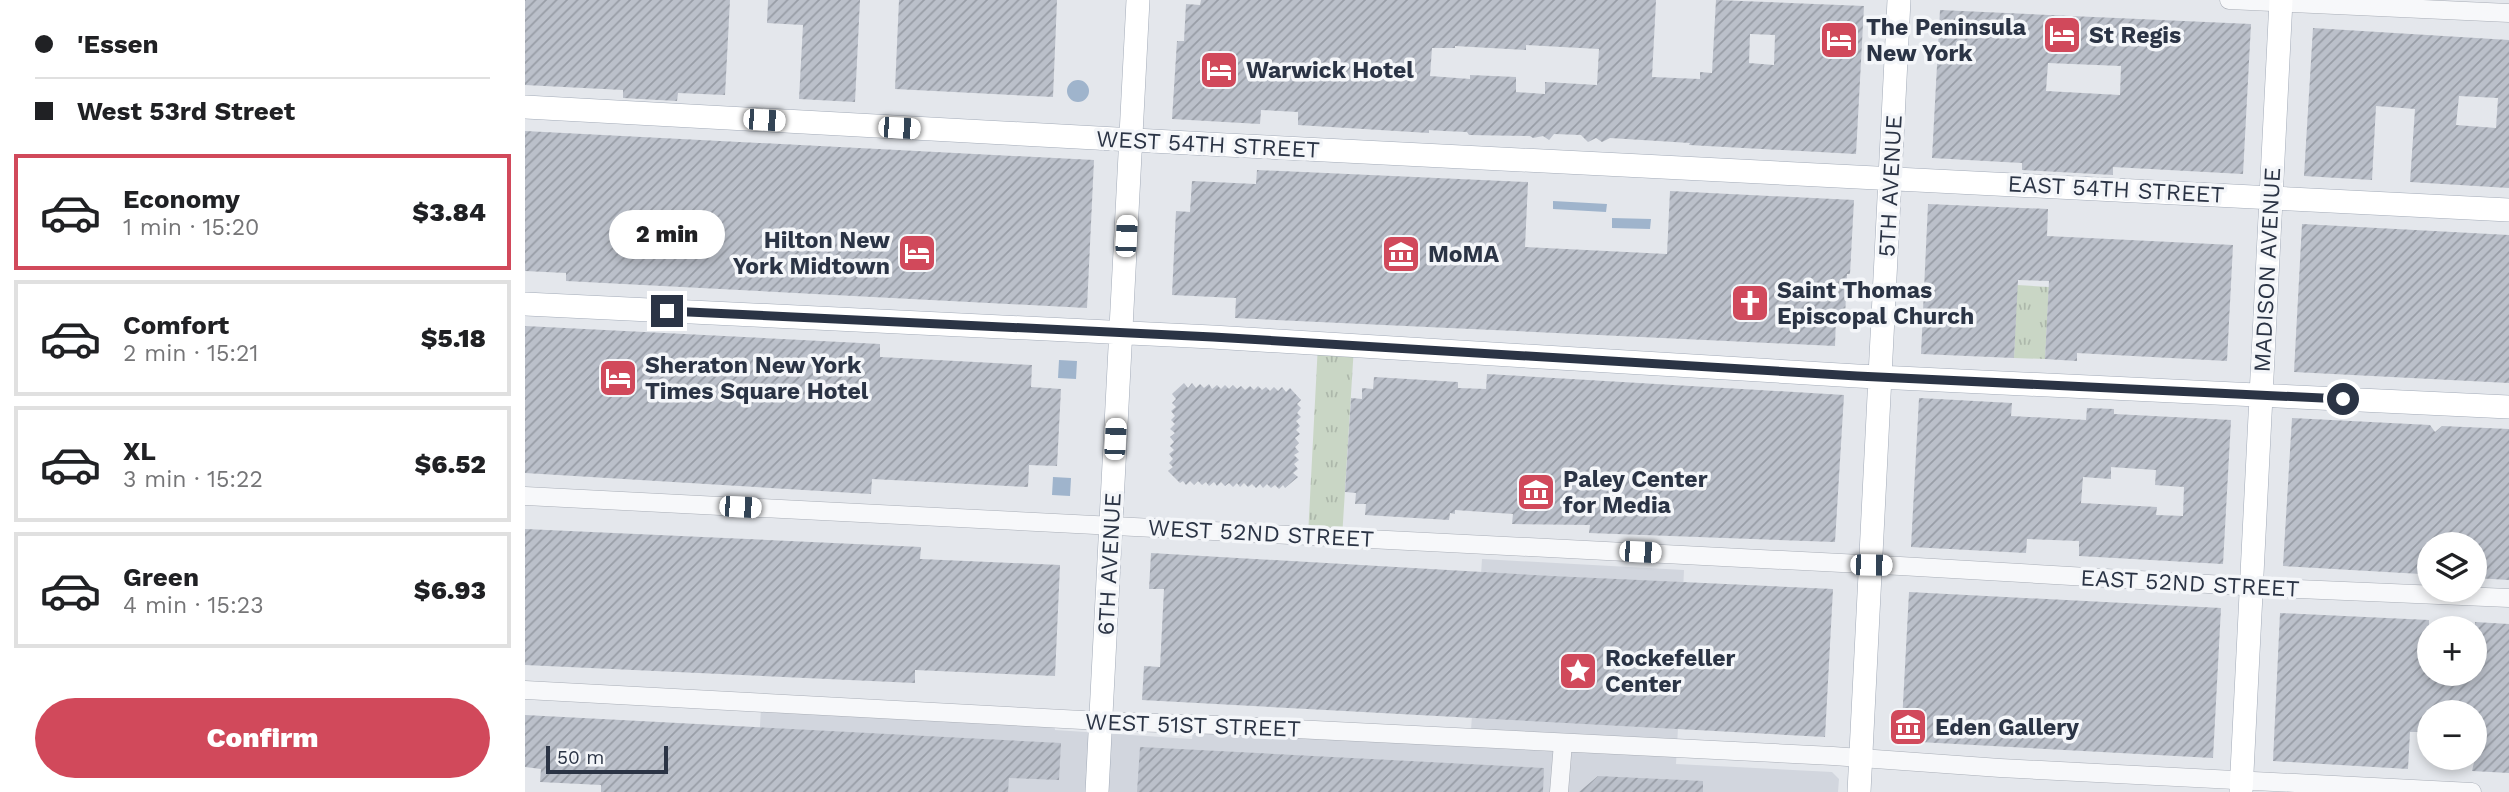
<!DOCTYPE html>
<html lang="en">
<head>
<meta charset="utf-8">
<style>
  :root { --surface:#fff; --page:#f6f6f6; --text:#202124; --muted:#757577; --line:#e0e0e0; --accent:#d1495b }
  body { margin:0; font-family:"Work Sans",sans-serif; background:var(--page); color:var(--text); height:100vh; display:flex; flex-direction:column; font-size:26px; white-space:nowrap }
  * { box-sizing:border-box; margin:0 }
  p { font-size:23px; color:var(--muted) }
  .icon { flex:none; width:38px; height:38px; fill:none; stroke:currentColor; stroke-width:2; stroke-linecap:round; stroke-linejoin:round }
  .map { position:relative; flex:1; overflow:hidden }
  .side { display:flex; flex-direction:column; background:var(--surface); width:525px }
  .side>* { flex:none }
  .top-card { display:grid; align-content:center; height:154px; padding:0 35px; background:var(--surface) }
  .controls { position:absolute; left:1892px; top:532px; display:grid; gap:14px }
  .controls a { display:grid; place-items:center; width:70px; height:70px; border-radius:50%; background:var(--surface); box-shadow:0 4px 10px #0003; font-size:35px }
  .scale { position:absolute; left:21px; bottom:18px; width:122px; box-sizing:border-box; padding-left:7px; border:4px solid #2b3445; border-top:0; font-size:19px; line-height:24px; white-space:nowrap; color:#2b3445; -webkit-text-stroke:5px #f4f6f9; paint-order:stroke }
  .end { position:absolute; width:32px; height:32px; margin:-16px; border:9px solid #2b3445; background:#fff; box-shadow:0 0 0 4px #fff }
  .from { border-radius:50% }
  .bubble { position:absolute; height:49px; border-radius:24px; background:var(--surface); box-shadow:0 4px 10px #0003; font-size:23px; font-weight:800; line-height:49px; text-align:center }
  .car { position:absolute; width:21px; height:42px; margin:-21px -10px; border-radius:9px; box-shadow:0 0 5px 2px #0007; background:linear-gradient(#fff 24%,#345 0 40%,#fff 0 76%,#345 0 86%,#fff 0) }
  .top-card b { display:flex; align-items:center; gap:24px; height:66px; font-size:26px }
  .top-card b+b { border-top:2px solid var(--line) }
  .top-card i { width:18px; height:18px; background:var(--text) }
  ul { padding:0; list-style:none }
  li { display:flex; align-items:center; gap:21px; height:116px; margin:0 14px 10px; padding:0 21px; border:4px solid var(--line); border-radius:0px }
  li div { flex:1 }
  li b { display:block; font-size:26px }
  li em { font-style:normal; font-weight:800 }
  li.on { border-color:var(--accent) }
  li>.icon { width:63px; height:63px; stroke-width:1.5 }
  .cta { display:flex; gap:14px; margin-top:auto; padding:14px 35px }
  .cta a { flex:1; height:80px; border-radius:42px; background:var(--accent); color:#fff; font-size:28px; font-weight:800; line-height:80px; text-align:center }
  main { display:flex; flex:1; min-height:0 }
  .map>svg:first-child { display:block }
</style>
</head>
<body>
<main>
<section class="side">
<div class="top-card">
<b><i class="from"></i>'Essen</b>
<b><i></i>West 53rd Street</b>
</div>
<ul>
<li class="on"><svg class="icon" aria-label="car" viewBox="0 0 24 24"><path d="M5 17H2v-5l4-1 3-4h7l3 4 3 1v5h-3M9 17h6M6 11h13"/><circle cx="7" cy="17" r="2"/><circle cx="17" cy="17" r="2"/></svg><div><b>Economy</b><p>1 min · 15:20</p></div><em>$3.84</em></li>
<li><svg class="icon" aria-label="car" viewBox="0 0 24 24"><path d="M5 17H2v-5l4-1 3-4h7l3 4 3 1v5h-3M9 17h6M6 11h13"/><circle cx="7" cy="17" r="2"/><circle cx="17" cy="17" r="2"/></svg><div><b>Comfort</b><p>2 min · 15:21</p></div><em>$5.18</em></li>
<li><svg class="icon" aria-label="car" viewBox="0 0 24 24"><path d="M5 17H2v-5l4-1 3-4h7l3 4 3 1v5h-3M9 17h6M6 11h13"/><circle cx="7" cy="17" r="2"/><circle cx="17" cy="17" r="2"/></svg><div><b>XL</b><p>3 min · 15:22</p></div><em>$6.52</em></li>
<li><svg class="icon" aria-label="car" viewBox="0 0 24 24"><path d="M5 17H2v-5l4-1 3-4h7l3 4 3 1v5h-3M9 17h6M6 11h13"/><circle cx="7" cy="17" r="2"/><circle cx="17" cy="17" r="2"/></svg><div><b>Green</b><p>4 min · 15:23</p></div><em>$6.93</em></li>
</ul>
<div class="cta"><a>Confirm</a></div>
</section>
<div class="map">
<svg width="1984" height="792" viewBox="0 0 1984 792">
  <defs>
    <pattern id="grass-tufts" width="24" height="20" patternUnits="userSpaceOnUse" patternTransform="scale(1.75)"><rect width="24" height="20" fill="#c9d6c5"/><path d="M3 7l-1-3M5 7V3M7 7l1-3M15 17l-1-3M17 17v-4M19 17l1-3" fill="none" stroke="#adb8ab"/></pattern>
    <pattern id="building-hatch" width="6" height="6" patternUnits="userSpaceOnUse" patternTransform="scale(1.75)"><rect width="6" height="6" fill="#bbc0ca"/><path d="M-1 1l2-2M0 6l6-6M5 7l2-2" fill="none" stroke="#989da6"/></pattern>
  </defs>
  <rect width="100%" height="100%" fill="#e4e7ec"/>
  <path fill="#d2d6de" d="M 957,559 L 1159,570 L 1155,655 L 1157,656 L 1151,764 L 1307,772 L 1314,779 L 1313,792 L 231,792 L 236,709 L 529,724 L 530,730 L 667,739 L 668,732 L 945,746 Z"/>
  <path fill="url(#grass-tufts)" d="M 1492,285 L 1524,287 L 1520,359 L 1489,358 Z
    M 793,344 L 829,346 L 817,538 L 783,536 Z"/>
  <path fill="#9fb4cc" d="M542 91a11 11 0 1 1 22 0a11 11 0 1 1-22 0Z
    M 1028,201 L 1082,204 L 1081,212 L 1028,209 Z
    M 1087,218 L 1126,219 L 1125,229 L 1087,228 Z
    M 534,360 L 552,361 L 551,379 L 533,378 Z
    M 528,477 L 546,478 L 545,496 L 527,495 Z"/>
  <path fill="url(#building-hatch)" fill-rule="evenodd" d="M 0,0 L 205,0 L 200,95 L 153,93 L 152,101 L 98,98 L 98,90 L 0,85 Z
    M 243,0 L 335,0 L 330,102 L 274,99 L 278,25 L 242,23 Z
    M 374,0 L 532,0 L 528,97 L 370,89 Z
    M 676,0 L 1131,0 L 1127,77 L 1175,79 L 1175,72 L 1187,73 L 1191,0 L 1339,6 L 1331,154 L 1164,145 L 1165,143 L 1085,138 L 1077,142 L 1071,138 L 1063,142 L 1056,135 L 1029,134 L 1024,140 L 1018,136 L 1008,138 L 1005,136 L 944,135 L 942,132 L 919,131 L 904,130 L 904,133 L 773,125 L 773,112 L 736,110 L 735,124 L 647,119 L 652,41 L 659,41 L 661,4 L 675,5 ZM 1225,34 L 1250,35 L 1249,65 L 1224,63 ZM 1001,45 L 1074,49 L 1072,85 L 1020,82 L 1020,94 L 991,92 L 991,77 L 945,75 L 945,79 L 905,76 L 907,48 L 930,48 L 930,46 L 1001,50 Z
    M 1415,10 L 1726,24 L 1718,174 L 1588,167 L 1588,175 L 1497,170 L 1497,163 L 1407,158 ZM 1523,63 L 1596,66 L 1595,95 L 1521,91 Z
    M 1788,28 L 1984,40 L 1984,188 L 1885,182 L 1890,109 L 1851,106 L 1847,180 L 1779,176 ZM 1934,96 L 1973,98 L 1971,128 L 1931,125 Z
    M 0,131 L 569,160 L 562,308 L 41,281 L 41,273 L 0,271 Z
    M 732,170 L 1003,182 L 1000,247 L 1142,254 L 1145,191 L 1329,200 L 1325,274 L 1322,274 L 1320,317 L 1311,317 L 1310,346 L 710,318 L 711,298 L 647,295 L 651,211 L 665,212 L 667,181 L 731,184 Z
    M 1403,204 L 1523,209 L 1522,236 L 1708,245 L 1702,361 L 1552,353 L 1552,361 L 1520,359 L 1524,281 L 1493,280 L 1489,358 L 1396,354 Z
    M 1777,224 L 1984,235 L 1984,383 L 1769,372 Z
    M 0,326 L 355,344 L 355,357 L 507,365 L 506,387 L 536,389 L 532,466 L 504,465 L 503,487 L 347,479 L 346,494 L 0,473 Z
    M 962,374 L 1319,395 L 1310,542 L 1064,533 L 1065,525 L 987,524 L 988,514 L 930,510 L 930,514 L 925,513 L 924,520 L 840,515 L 841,504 L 830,504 L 831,493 L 820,492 L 826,398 L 837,399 L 837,388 L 848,389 L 849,377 L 933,382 L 933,388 L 961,389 Z
    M 659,383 L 663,388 L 667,383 L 671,388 L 675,384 L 679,388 L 684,384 L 687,389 L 692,385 L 696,389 L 700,385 L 704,389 L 708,385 L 712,389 L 716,386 L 720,390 L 725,386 L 729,390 L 733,386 L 737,390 L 741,387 L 745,391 L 749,387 L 753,391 L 757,387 L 761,392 L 765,388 L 776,400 L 772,404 L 776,408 L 772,413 L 776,417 L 771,421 L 775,426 L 771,430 L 775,434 L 770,438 L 774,443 L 770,447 L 774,452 L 769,455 L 774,460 L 769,464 L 773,469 L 768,473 L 773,477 L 760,488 L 758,485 L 754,489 L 750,485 L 746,488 L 742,484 L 738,488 L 735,484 L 731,488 L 727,484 L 723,487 L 719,483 L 715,487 L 712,483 L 708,487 L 704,483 L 700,486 L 696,482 L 692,486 L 689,482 L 684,486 L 681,482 L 677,485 L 673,481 L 669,485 L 665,481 L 661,485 L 658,481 L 655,483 L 643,471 L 648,467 L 644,463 L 648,459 L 644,454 L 649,450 L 645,446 L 649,442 L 645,437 L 650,433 L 645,429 L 650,424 L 646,420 L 650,416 L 646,411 L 651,407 L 647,403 L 651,399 L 647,394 Z
    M 1394,398 L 1487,403 L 1486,416 L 1561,420 L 1562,408 L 1589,409 L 1589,414 L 1706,420 L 1698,564 L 1554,556 L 1554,541 L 1502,539 L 1501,553 L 1386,547 ZM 1586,467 L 1631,470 L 1630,485 L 1659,487 L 1658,516 L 1631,515 L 1632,507 L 1556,503 L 1558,477 L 1586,479 Z
    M 1767,418 L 1905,425 L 1910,432 L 1917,426 L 1984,429 L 1984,580 L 1950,578 L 1950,544 L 1904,544 L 1904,566 L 1896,574 L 1758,566 Z
    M 0,529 L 396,547 L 395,559 L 535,565 L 530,676 L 390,670 L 390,683 L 0,665 Z
    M 626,553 L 1027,576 L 1308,589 L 1300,737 L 617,700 L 619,666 L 635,667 L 639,589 L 624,589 Z
    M 1384,592 L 1696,608 L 1688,758 L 1376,741 Z
    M 1755,613 L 1904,620 L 1904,674 L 1950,674 L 1950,622 L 1984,624 L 1984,773 L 1947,771 L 1950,758 L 1950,712 L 1904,712 L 1904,732 L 1885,732 L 1883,769 L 1748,761 Z
    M 0,715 L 536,743 L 534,780 L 484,778 L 483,792 L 76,792 L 76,785 L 15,782 L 16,769 L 0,767 Z
    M 615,747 L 1019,768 L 1018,792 L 612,792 Z
    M 1073,776 L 1178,781 L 1178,792 L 1054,792 Z"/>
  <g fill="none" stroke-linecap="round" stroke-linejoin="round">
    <defs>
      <path id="minor" d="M 1704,0 L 1984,13
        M 0,496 L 1375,566 L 1752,588 L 1984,598
        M 0,690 L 576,721 L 692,725 L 1308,756 L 1475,768 L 1947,792
        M 1034,792 L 1038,743"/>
      <path id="major" d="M 0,107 L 701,145 L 1984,210
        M 0,304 L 687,337 L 1332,376 L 1984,407
        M 572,792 L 613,0
        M 1334,792 L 1374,0
        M 1716,792 L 1756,0"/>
    </defs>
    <use href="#minor" stroke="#a9aeb7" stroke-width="19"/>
    <use href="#major" stroke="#a3abb8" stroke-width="24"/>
    <use href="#minor" stroke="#f7f8fa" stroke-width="18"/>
    <use href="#major" stroke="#fff" stroke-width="23"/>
  </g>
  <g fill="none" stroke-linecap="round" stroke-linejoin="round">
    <path stroke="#2b3445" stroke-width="9" d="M 142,311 L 688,337 L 1332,376 L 1818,399"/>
  </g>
  <defs>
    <symbol id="hotel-square" viewBox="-11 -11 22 22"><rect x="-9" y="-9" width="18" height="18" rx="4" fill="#d1495b" stroke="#f4f6f9"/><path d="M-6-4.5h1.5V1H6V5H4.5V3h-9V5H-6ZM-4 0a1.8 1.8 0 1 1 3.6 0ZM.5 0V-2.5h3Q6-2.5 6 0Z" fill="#fff"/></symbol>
    <symbol id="museum-square" viewBox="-11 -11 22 22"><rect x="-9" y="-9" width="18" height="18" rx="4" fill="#d1495b" stroke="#f4f6f9"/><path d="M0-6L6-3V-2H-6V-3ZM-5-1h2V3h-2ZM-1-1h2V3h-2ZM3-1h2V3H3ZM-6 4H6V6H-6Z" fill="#fff"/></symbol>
    <symbol id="church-square" viewBox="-11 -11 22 22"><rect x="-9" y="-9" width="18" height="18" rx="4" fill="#d1495b" stroke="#f4f6f9"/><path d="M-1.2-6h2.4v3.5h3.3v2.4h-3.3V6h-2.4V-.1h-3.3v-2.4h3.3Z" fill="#fff"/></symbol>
    <symbol id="sight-square" viewBox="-11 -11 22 22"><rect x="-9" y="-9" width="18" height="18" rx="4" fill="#d1495b" stroke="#f4f6f9"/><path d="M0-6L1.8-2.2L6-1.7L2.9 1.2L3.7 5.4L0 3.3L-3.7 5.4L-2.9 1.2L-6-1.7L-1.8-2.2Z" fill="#fff"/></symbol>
  </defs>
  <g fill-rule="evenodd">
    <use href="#hotel-square" x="1515" y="13" width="44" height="44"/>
    <use href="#hotel-square" x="1292" y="18" width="44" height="44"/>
    <use href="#hotel-square" x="672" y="48" width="44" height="44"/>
    <use href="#hotel-square" x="370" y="231" width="44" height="44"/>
    <use href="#museum-square" x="854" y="232" width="44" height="44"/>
    <use href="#church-square" x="1203" y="281" width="44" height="44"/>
    <use href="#hotel-square" x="71" y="356" width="44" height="44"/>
    <use href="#museum-square" x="989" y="470" width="44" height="44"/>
    <use href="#sight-square" x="1031" y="649" width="44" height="44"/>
    <use href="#museum-square" x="1361" y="705" width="44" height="44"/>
  </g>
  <g text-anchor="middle" stroke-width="7" stroke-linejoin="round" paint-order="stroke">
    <g font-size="23" font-weight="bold" fill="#2b3445" stroke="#f4f6f9" text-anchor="start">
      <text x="1341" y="35">The Peninsula<tspan x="1341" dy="26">New York</tspan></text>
      <text x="1564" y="43">St Regis</text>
      <text x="721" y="78">Warwick Hotel</text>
      <text x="365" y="248" text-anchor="end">Hilton New<tspan x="365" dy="26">York Midtown</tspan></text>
      <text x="903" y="262">MoMA</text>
      <text x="1252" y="298">Saint Thomas<tspan x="1252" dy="26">Episcopal Church</tspan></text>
      <text x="120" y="373">Sheraton New York<tspan x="120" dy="26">Times Square Hotel</tspan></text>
      <text x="1038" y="487">Paley Center<tspan x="1038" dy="26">for Media</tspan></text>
      <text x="1080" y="666">Rockefeller<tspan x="1080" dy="26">Center</tspan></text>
      <text x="1410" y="735">Eden Gallery</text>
    </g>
    <g font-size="23" fill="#2b3445" stroke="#f4f6f9">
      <text transform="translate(683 144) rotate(3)" y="8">WEST 54TH STREET</text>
      <text transform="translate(1365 186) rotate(-87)" y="8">5TH AVENUE</text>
      <text transform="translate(1591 189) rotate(3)" y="8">EAST 54TH STREET</text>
      <text transform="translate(1742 270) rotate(-87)" y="8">MADISON AVENUE</text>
      <text transform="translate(736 533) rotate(3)" y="8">WEST 52ND STREET</text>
      <text transform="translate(584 564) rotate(-87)" y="8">6TH AVENUE</text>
      <text transform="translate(1665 583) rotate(3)" y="8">EAST 52ND STREET</text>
      <text transform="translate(668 725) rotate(2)" y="8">WEST 51ST STREET</text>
    </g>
  </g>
</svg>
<div class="controls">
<a><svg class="icon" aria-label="layers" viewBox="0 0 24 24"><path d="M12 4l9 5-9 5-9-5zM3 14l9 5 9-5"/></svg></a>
<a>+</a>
<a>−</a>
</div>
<div class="scale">50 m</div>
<i class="end from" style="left:1818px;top:399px"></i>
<i class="end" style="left:142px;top:311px"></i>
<div class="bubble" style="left:84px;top:210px;width:116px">2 min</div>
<i class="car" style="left:239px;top:120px;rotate:94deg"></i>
<i class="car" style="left:374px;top:128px;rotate:93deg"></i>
<i class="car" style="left:601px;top:236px;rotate:3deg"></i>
<i class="car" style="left:590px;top:439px;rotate:3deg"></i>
<i class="car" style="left:215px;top:507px;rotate:93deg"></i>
<i class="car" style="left:1115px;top:552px;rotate:93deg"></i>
<i class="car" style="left:1346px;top:565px;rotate:91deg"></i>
</div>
</main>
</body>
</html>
